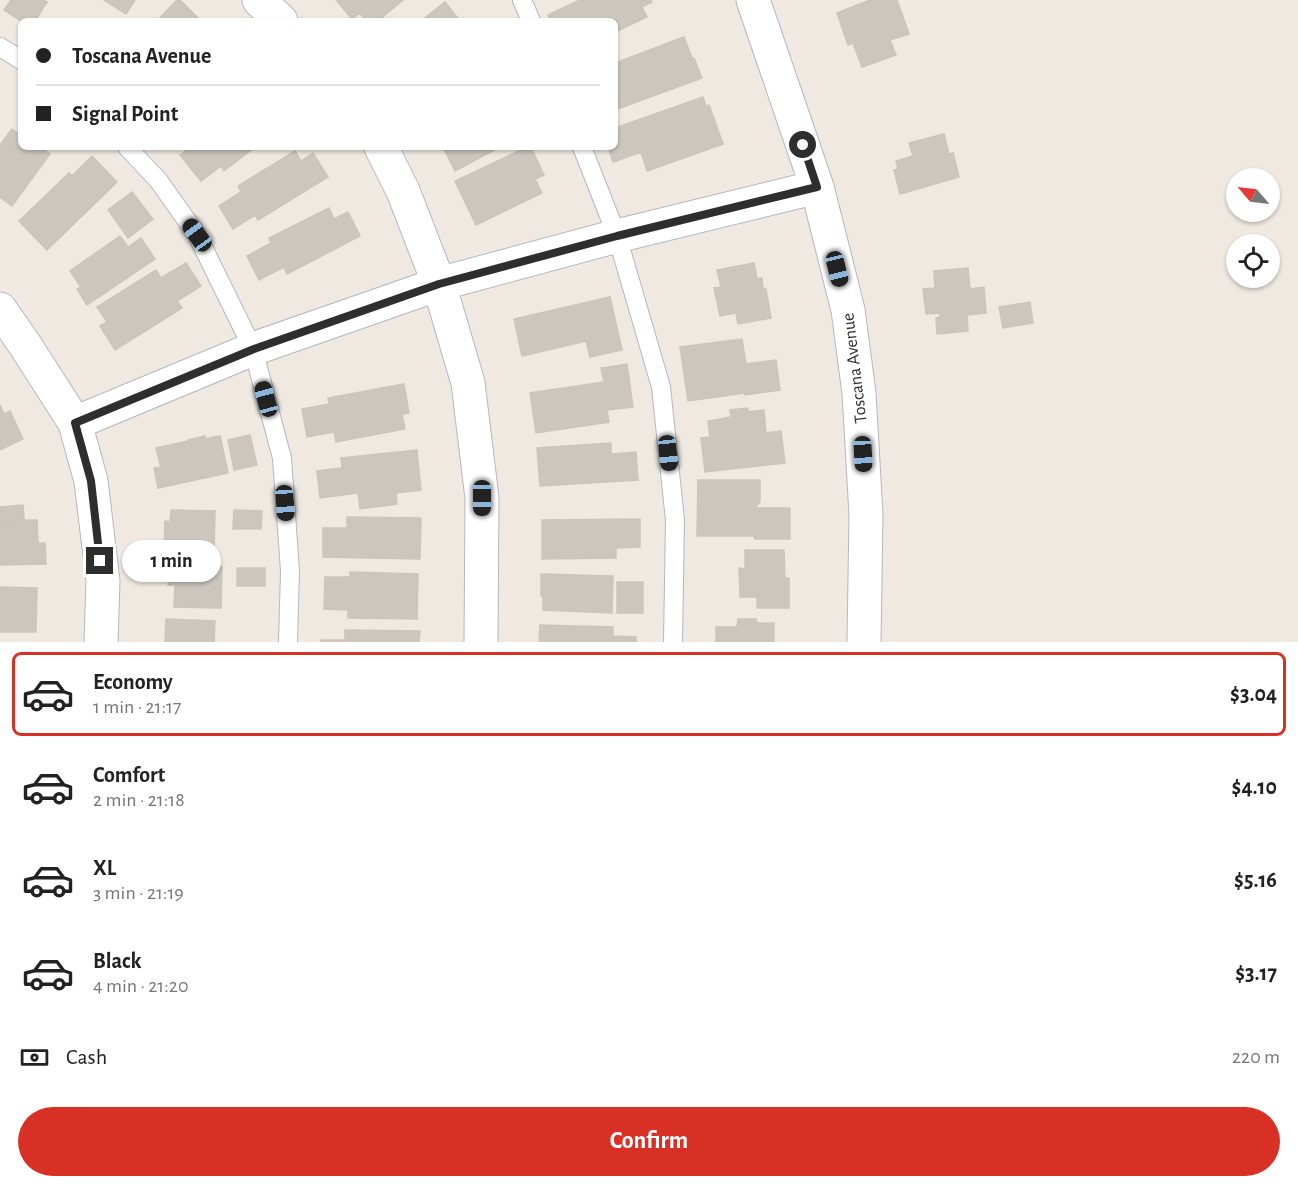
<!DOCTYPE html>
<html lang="en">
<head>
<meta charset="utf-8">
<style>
  :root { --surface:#fff; --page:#f6f6f6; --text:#222; --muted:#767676; --line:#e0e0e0; --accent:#d93025 }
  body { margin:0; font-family:"Alegreya Sans",sans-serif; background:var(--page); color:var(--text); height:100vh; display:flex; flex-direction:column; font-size:22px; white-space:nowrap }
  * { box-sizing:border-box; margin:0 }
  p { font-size:20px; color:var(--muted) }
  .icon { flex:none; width:33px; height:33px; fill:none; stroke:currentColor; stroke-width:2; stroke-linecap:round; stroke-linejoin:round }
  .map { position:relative; height:642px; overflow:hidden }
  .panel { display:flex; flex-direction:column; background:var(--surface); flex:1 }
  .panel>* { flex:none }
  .banner { position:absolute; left:18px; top:18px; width:600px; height:132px; border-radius:9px; box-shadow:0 2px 4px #0004; display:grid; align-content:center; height:132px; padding:0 18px; background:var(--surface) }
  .needle { width:39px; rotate:298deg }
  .controls { position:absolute; left:1226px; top:168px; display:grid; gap:12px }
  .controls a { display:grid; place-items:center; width:54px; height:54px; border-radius:50%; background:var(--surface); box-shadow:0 2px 4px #0004; font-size:30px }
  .end { position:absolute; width:27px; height:27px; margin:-14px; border:8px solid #2e2e2e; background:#fff; box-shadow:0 0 0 3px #fff }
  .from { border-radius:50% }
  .bubble { position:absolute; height:42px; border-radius:21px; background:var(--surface); box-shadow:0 2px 4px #0004; font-size:20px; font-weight:600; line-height:42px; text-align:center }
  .car { position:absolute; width:18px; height:36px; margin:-18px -9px; border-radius:8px; box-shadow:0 0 4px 2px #0007; background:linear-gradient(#222 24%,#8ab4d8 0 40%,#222 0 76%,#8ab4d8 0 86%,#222 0) }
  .banner b { display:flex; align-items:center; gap:21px; height:57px; font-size:22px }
  .banner b+b { border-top:2px solid var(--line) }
  .banner i { width:15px; height:15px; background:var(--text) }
  ul { padding:10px 0 0; list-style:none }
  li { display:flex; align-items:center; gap:18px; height:84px; margin:0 12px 9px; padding:0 6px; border:3px solid transparent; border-radius:9px }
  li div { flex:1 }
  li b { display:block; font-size:22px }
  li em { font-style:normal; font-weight:600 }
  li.current { border-color:var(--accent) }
  li>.icon { width:54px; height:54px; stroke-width:1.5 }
  .pay { display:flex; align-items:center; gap:15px; height:66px; padding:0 18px; font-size:22px }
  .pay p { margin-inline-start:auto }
  .action { display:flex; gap:12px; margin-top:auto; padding:12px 18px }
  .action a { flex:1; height:69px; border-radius:36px; background:var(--accent); color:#fff; font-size:24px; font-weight:600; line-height:69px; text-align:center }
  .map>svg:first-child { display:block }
</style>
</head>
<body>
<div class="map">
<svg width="1298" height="642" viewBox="0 0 1298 642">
  <rect width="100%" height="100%" fill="#efe9e1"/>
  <path fill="#cbc7bf" stroke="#cbc5ba" stroke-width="1.5" d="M 11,0 L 43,0 L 47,2 L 35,21 L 21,21 L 4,10 Z
    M 104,0 L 135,0 L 126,14 Z
    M 177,0 L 180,0 L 201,21 L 157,21 Z
    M 336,0 L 403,0 L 378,21 L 366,21 L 360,13 L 352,19 Z
    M 580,0 L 651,0 L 652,2 L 642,7 L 647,17 L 615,32 L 615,21 L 550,21 L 548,15 Z
    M 870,0 L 897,0 L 909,34 L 890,40 L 896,55 L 862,67 L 853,43 L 848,45 L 837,13 Z
    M 445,2 L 460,21 L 421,21 Z
    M 684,37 L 692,58 L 694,58 L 702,78 L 615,110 L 615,63 Z
    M 703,97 L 706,107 L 709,105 L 723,144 L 647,171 L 641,152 L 613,162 L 608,147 L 615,147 L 615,128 Z
    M 12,129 L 19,134 L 21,132 L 21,147 L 44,147 L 43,149 L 50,154 L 12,206 L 0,197 L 0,145 Z
    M 944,134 L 949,154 L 953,153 L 959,177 L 900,194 L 894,170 L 898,169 L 896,161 L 913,156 L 909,143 Z
    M 190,147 L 255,147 L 224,171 L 221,166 L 201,181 L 180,155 Z
    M 443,147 L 500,147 L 455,171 Z
    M 527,147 L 531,147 L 544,175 L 535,179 L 542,193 L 476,225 L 455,181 Z
    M 295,151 L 301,161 L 313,153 L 328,177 L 258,220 L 255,215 L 233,229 L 219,206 L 241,192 L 238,186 Z
    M 92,156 L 117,182 L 47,250 L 19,221 L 69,173 L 72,176 Z
    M 132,192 L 153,219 L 128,238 L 108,210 Z
    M 329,208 L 334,219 L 348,212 L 360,236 L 287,274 L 284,267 L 259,280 L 247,256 L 271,243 L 269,238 Z
    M 120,236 L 128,247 L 141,238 L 155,259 L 87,305 L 77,289 L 81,287 L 70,271 Z
    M 186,263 L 201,286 L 177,301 L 182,308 L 115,350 L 100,326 L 107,322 L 97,307 L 156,270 L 161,278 Z
    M 754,263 L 757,279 L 762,278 L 763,289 L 766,289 L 771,318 L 738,324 L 736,313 L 720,316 L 714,288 L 721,287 L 717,270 Z
    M 968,268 L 970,289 L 984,287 L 986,313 L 967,315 L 968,331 L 937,334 L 936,318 L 940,317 L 940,313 L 926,314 L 923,289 L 935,288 L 934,271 Z
    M 610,297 L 622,350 L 590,357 L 586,341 L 522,356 L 514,319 Z
    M 1030,302 L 1033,323 L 1003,328 L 999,307 Z
    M 742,339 L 746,364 L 776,360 L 780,390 L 745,395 L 745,393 L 688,401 L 680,347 Z
    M 627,364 L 633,407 L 607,410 L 609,422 L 536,433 L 530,393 L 604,382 L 601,368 Z
    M 404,384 L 409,413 L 402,414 L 405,429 L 336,442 L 334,432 L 307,437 L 302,409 L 329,404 L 328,398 Z
    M 0,405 L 4,414 L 10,411 L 23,439 L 0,450 Z
    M 748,408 L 748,412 L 764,410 L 766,433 L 781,431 L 785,463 L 705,472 L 701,438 L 710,437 L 708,421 L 731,417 L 730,410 Z
    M 250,435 L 257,465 L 234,470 L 228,440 Z
    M 205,436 L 205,439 L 220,436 L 228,473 L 158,488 L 154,468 L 161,467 L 156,448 L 188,441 L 188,440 Z
    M 611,443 L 611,454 L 636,452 L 638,480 L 540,486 L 537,448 Z
    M 417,450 L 421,490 L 396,493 L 397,504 L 360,509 L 358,493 L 320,498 L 317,471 L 342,468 L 341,458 Z
    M 698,480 L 760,480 L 760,502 L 755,508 L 790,508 L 790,539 L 755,539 L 754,536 L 697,536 Z
    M 23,505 L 24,519 L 0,520 L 0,507 Z
    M 171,510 L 215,511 L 214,554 L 164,552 L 165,521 L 170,522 Z
    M 234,510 L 262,511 L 261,529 L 233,529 Z
    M 347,517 L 421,518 L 420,559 L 323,557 L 323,528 L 347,528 Z
    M 640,519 L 640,547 L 616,548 L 616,558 L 542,559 L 542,520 Z
    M 37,520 L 38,543 L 45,543 L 46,564 L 0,565 L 0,521 Z
    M 745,550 L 784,550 L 785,578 L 789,578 L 789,608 L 757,608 L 757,597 L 740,597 L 739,568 L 745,569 Z
    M 166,565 L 222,567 L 221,608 L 174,607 L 175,585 L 168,585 L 169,578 L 165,578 Z
    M 237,568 L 265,568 L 265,586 L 237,586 Z
    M 350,572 L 418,574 L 417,619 L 348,618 L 348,610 L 324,609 L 325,577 L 350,577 Z
    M 541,574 L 613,576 L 612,613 L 543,610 L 543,596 L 541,596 Z
    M 617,582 L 643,582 L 643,613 L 617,613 Z
    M 0,587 L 37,588 L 36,632 L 0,632 Z
    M 166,619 L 215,621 L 214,642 L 165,642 Z
    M 738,619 L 756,619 L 757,623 L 774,623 L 774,642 L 716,642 L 716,627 L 737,627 Z
    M 540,625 L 613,627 L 613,636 L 636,637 L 636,642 L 539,642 Z
    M 345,630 L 420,631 L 419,642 L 321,642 L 321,640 L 345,640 Z"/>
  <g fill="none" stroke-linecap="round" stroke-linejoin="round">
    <defs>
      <path id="service" d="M 522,0 L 531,21
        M 0,47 L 21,60
        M 127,147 L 158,180 L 197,235 L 253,349 L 282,458 L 290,571 L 288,642
        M 582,147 L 617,236 L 661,387 L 675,520 L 673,642"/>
      <path id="minor" d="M 259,0 L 281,21
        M 753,0 L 817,187 L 848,310 L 859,393 L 866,515 L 864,642
        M 381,147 L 403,191 L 439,284 L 468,383 L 482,498 L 481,642
        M 0,309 L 25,345 L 75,423 L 91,481 L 103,581 L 101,642
        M 75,423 L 253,349 L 439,284 L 617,236 L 817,187"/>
    </defs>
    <use href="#service" stroke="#b4b7c1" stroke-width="20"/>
    <use href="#minor" stroke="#b4b7c1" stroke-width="35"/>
    <use href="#service" stroke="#fff" stroke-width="18"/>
    <use href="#minor" stroke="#fff" stroke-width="33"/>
  </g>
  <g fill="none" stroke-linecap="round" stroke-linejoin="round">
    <path stroke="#2e2e2e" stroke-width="8" d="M 100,561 L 91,481 L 75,423 L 254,349 L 439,284 L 617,236 L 817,187 L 803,145"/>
  </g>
  <g text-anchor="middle" stroke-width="4.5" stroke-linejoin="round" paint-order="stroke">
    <g font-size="18" fill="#2e2e2e" stroke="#fff">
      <text transform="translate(854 368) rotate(-97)" y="6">Toscana Avenue</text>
    </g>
  </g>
</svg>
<div class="controls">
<a><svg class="needle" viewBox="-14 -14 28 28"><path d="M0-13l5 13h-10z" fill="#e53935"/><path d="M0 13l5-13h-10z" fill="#767676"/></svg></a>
<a><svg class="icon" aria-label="locate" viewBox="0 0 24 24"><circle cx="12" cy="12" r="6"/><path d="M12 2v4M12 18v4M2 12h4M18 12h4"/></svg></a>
</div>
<i class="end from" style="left:803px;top:145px"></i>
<i class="end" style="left:100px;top:561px"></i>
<div class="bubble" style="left:122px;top:540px;width:99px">1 min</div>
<i class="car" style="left:197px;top:235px;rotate:324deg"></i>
<i class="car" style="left:837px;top:269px;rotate:166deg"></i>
<i class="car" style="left:266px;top:399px;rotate:345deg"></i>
<i class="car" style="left:668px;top:453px;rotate:174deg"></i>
<i class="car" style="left:863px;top:454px;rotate:177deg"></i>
<i class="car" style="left:482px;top:498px;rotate:180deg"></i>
<i class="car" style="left:285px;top:503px;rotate:176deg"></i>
<div class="banner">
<b><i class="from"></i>Toscana Avenue</b>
<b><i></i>Signal Point</b>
</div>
</div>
<section class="panel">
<ul>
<li class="current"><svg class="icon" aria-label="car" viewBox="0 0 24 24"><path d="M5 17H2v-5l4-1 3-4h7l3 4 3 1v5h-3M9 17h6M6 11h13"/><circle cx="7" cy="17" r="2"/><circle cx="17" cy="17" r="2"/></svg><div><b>Economy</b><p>1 min · 21:17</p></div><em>$3.04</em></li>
<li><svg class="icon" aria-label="car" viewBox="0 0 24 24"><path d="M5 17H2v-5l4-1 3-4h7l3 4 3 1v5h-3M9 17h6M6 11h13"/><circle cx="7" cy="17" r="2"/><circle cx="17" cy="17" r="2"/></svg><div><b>Comfort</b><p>2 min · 21:18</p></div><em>$4.10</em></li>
<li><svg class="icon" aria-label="car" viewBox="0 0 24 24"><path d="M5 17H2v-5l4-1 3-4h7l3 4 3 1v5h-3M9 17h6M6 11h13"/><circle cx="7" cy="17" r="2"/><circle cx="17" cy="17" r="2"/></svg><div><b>XL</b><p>3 min · 21:19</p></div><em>$5.16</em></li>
<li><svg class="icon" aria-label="car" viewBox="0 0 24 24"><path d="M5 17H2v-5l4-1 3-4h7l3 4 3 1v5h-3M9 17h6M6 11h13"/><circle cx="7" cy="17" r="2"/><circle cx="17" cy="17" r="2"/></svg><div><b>Black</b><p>4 min · 21:20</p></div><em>$3.17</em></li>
</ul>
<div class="pay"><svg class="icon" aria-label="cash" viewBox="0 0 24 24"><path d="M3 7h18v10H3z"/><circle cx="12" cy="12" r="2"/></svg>Cash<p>220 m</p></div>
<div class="action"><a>Confirm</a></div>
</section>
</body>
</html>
